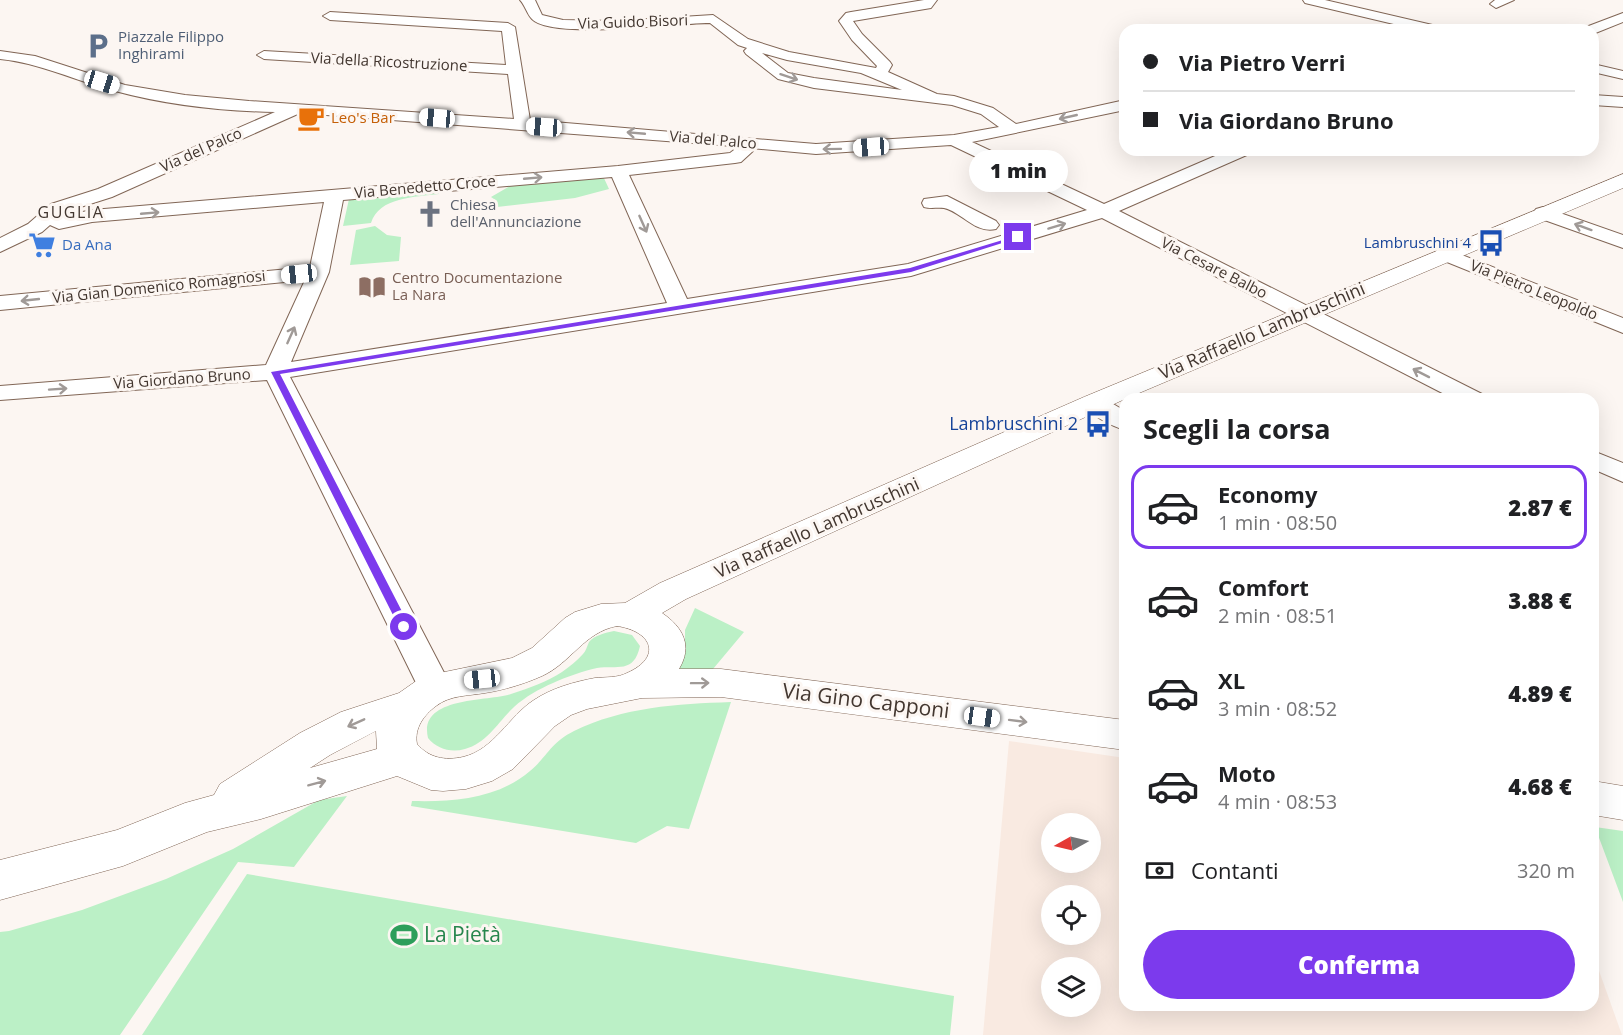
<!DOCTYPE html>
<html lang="it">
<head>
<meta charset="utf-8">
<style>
  :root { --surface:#fff; --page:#f6f6f6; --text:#202124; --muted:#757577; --line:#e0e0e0; --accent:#7c3aed }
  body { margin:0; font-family:"Open Sans",sans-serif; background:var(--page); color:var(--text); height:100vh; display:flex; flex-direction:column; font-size:22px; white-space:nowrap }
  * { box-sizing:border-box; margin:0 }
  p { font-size:20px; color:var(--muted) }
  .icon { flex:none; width:33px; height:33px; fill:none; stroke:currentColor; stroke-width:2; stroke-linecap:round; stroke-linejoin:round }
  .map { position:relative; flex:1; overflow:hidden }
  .details { position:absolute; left:1119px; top:393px; width:480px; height:618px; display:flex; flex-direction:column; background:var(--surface); border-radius:18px; box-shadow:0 6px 24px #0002 }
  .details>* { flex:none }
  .top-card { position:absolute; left:1119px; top:24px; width:480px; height:132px; border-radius:18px; box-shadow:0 6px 24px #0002; display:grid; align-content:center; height:132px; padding:0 24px; background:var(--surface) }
  .needle { width:39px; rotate:262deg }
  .controls { position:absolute; left:1041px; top:813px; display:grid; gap:12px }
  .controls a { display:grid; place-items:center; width:60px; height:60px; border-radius:50%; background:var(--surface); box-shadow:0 6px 24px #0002; font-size:30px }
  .end { position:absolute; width:27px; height:27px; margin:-14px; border:8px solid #7c3aed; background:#fff; box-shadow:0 0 0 3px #fff }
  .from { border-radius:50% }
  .bubble { position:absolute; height:42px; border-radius:21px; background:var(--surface); box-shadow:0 6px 24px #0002; font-size:20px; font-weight:800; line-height:42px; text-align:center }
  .car { position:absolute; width:18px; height:36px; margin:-18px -9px; border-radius:8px; box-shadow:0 0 4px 2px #0007; background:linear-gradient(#fff 24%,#345 0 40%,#fff 0 76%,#345 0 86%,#fff 0) }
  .top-card b { display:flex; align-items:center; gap:21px; height:57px; font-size:22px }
  .top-card b+b { border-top:2px solid var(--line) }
  .top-card i { width:15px; height:15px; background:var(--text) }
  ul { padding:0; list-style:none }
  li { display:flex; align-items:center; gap:18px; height:84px; margin:0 12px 9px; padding:0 12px; border:3px solid transparent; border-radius:18px }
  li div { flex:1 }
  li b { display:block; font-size:22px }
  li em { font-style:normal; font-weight:800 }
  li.selected { border-color:var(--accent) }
  li>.icon { width:54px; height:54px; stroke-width:1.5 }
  h2 { padding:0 24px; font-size:27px; line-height:72px }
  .pay { display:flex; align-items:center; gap:15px; height:66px; padding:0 24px; font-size:22px }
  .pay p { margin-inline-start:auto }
  .button { display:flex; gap:12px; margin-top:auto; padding:12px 24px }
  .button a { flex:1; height:69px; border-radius:36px; background:var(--accent); color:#fff; font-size:24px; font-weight:800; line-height:69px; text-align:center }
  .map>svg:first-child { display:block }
</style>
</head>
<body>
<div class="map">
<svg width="1623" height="1035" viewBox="0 0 1623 1035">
  <rect width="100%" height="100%" fill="#fcf6f2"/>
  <path fill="#f9eae1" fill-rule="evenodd" d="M 1009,741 L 1125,758 L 1125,1005 L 1593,1005 L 1593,954 L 1622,1035 L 983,1035 ZM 1052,824 L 1090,824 L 1090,862 L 1052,862 ZM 1052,896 L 1090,896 L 1090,934 L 1052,934 ZM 1052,968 L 1090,968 L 1090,1006 L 1052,1006 Z"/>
  <path fill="#bbf0c6" d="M 603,176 L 609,189 L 575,198 L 497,207 L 497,201 L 491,197 L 515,183 Z
    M 439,191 L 439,194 C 415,197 379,197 371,223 L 343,226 L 349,199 Z
    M 375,226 L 387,235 L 401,237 L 399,261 L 350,265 L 356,230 Z
    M 695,608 L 744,632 L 708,675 L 673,673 L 685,652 L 685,630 Z
    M 614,631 L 632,635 L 640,646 C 634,674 617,665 597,668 C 583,671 566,677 553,683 C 539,689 525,697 514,707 C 498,722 487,743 465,749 C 451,753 437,749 428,738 C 418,696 488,702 511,694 C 529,688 547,682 562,672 C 569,667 577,661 583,654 C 586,651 587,646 589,642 C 595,635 605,633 614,631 Z
    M 731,702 L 689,829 L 667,826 L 636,843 L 411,806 L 412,801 C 453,802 497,799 530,771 C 548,756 550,743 574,731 C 623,707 677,704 731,702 Z
    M 347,796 L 294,867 L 238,862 L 120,1035 L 0,1035 L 0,932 L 9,931 L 82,910 L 166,879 L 233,849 L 319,800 Z
    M 1595,827 L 1623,831 L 1623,902 Z
    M 247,874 L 954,996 L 950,1035 L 142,1035 Z"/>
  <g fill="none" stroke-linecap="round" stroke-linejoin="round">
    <defs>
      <path id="street" d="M 520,0 L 535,0 L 542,15 L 563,20 L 617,21 L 713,15 L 748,39 L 789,52 L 876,68 L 877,66 L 852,40 L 839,21 L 846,13 L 851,12 L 924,0 L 937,0 L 931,8 L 853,21 L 862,34 L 890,62 L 892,65 L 888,72 L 937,94 L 954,96 L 993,108 L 1016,124 L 1125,100 L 1125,110 L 972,142 L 1104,204 L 1229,150 L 1252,150 L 1249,154 L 1119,211 L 1482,394 L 1485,399 L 1454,399 L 1102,218 L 911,276 L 290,377 L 452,688 L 447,697 L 435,700 L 423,697 L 267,380 L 0,400 L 0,386 L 266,365 L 305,280 L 0,310 L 0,296 L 310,267 L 324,202 L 92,222 L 59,229 L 50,225 L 42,232 L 0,252 L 0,238 L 28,224 L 51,204 L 98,189 L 275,112 C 222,111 166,105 115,91 C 76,81 40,63 0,59 L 0,51 L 35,56 L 125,85 L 185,95 L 249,101 L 514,119 L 508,74 L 264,59 L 257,55 L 264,51 L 506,65 L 502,31 L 330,20 L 323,16 L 330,12 L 508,23 L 515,27 L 530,120 L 816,144 L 954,135 L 999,127 L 981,114 L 952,105 L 814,88 L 778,79 L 746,54 L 744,51 L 747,48 L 738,45 L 710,23 C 678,23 552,40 532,19 C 527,14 525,5 520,0 ZM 762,53 L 787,60 L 861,73 L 902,90 L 814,78 L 788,73 ZM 300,113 L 732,146 L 734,150 L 730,153 L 618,166 L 92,210 L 59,217 L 65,212 L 112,197 ZM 951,145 L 1087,210 L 908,264 L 687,299 L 629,175 L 735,163 L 741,162 L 753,151 L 751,148 L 816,154 ZM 612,177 L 667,303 L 291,362 L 329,272 L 343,200 Z
        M 1303,0 L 1325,0 L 1441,27 L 1443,30 L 1419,30 L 1305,3 Z
        M 1495,0 L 1514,0 L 1496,8 L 1490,4 Z
        M 1623,13 L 1623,22 L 1593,34 L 1593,30 L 1584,30 L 1586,27 Z
        M 1593,64 L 1623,71 L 1623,79 L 1593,72 Z
        M 1593,95 L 1623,97 L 1623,107 L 1593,105 Z
        M 947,196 L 996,221 L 999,225 L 996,229 C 975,234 962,212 944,208 C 937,207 931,209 924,207 L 922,203 L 924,199 Z
        M 1543,207 L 1623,235 L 1623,248 L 1536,217 L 1533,213 L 1536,209 Z
        M 1444,248 L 1623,318 L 1623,333 L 1437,258 L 1434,254 L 1437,250 Z
        M 1094,396 L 1103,398 L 1125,411 L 1125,430 C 1111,426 1090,415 1082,403 L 1085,398 Z
        M 1593,451 L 1623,463 L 1623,482 L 1593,469 Z"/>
      <path id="secondary" d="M 1623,174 L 1623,188 L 1125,399 L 686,599 L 662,613 C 683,627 693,646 679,669 L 721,669 L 1125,720 L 1125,750 L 721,697 L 642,698 L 587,709 L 571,715 L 555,726 L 513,769 L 492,781 L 466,789 L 443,791 L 431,790 L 397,776 L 261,819 L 207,832 L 123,866 L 0,900 L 0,860 L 117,830 L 185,803 L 214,795 L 220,784 L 300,733 L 341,712 L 399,693 L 419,679 L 430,675 L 512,658 L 532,648 L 565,618 L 575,612 L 601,604 L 625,603 L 660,583 L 1084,397 ZM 617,626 C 652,631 663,657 627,673 C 618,678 605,677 595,678 C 574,682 552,688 534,700 C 509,716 494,750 463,757 C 445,761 429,758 417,744 C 414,728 424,715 436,706 C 450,695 468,696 485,693 C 504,690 524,684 542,676 C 571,663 584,632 617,626 ZM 376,731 L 377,749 L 310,768 L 330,755 Z
        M 1593,781 L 1623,786 L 1623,820 L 1593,815 Z"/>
    </defs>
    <use href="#street" stroke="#816656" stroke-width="2"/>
    <use href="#secondary" stroke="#816656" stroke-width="1"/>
    <use href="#street" fill="#fff" fill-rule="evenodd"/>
    <use href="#secondary" fill="#fff" fill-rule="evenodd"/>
  </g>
  <defs><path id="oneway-shaft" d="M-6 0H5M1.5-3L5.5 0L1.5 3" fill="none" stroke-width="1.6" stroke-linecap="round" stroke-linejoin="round" transform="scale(1.5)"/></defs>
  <g stroke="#a09a97">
    <use href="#oneway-shaft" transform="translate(789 77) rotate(18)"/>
    <use href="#oneway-shaft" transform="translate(1068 117) rotate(167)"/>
    <use href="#oneway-shaft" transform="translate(636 133) rotate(-175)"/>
    <use href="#oneway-shaft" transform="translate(832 149) rotate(179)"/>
    <use href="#oneway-shaft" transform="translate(533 178) rotate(-5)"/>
    <use href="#oneway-shaft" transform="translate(150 213) rotate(-5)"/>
    <use href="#oneway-shaft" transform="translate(643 224) rotate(66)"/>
    <use href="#oneway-shaft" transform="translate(1057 226) rotate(-17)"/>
    <use href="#oneway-shaft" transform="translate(1583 227) rotate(-160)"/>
    <use href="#oneway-shaft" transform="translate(30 300) rotate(174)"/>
    <use href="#oneway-shaft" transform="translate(291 335) rotate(-66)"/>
    <use href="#oneway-shaft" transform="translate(1421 373) rotate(-153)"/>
    <use href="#oneway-shaft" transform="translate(58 389) rotate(-4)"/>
    <use href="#oneway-shaft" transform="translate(700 683) rotate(-1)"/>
    <use href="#oneway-shaft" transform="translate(1018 721) rotate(7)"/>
    <use href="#oneway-shaft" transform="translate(356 723) rotate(156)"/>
    <use href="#oneway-shaft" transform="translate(317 783) rotate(-15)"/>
  </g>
  <path fill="#7c3aed" d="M 1016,236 L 1021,237 L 911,272 L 280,374 L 410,627 L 404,631 L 399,627 L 271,372 L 910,268 Z"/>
  <defs>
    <symbol id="parking-bare" viewBox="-9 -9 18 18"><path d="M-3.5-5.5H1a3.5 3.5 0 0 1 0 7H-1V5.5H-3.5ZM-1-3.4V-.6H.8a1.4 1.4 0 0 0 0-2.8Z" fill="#5c6f8a" stroke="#fcf6f2" stroke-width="2.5" paint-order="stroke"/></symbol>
    <symbol id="cafe-bare" viewBox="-9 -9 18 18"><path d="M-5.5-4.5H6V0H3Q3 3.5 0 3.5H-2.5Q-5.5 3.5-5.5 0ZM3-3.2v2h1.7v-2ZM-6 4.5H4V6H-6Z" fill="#e8710a" stroke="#fcf6f2" stroke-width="2.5" paint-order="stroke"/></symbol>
    <symbol id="church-bare" viewBox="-9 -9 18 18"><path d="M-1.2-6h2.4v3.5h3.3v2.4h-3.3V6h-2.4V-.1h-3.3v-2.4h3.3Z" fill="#6b7280" stroke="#fcf6f2" stroke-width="2.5" paint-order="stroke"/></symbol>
    <symbol id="bus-bare" viewBox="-9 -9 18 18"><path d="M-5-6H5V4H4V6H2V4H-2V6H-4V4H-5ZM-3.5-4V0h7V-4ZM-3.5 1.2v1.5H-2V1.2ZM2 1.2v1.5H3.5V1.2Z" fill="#1a4fb4" stroke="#fcf6f2" stroke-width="2.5" paint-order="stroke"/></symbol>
    <symbol id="supermarket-bare" viewBox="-9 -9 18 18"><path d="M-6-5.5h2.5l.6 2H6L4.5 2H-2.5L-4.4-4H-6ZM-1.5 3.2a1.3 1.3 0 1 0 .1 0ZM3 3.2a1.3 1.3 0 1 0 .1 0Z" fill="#3f7fe0" stroke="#fcf6f2" stroke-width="2.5" paint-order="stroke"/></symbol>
    <symbol id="library-bare" viewBox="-9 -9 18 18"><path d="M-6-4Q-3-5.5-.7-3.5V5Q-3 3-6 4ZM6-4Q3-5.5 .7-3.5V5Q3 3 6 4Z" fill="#8d6e63" stroke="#fcf6f2" stroke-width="2.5" paint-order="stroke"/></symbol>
    <symbol id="stadium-bare" viewBox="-9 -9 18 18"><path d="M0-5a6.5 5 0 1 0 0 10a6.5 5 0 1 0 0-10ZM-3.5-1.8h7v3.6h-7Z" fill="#2e9e5b" stroke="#fcf6f2" stroke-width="2.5" paint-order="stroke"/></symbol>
  </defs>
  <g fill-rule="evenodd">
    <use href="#parking-bare" x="79" y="27" width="38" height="38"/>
    <use href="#cafe-bare" x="292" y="99" width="38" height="38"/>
    <use href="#church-bare" x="411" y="195" width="38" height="38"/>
    <use href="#bus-bare" x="1472" y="224" width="38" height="38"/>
    <use href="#supermarket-bare" x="23" y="226" width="38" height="38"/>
    <use href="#library-bare" x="353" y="268" width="38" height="38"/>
    <use href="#bus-bare" x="1079" y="405" width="38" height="38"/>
    <use href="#stadium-bare" x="385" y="916" width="38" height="38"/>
  </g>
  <g text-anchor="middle" stroke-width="6" stroke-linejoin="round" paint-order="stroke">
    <g font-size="15" fill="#42362f" stroke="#fcf6f2">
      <text transform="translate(633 22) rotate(-2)" y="5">Via Guido Bisori</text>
      <text transform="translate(389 62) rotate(3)" y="5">Via della Ricostruzione</text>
      <text transform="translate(713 140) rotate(5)" y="5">Via del Palco</text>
      <text transform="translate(201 150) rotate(-24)" y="5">Via del Palco</text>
      <text transform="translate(425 187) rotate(-5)" y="5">Via Benedetto Croce</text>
      <text transform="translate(1214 268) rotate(27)" y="5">Via Cesare Balbo</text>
      <text transform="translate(159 287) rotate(-6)" y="5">Via Gian Domenico Romagnosi</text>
      <text transform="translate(1534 290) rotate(22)" y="5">Via Pietro Leopoldo</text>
      <text transform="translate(182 379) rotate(-4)" y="5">Via Giordano Bruno</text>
    </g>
    <g font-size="15" fill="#4e5e75" stroke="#fcf6f2" text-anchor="start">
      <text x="118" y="42">Piazzale Filippo<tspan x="118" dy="17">Inghirami</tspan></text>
    </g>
    <g font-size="15" fill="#c56008" stroke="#fcf6f2" text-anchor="start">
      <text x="331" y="123">Leo's Bar</text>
    </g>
    <g font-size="15" fill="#5b616d" stroke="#fcf6f2" text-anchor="start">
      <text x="450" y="210">Chiesa<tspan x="450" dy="17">dell'Annunciazione</tspan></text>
    </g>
    <g font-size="15" fill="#164399" stroke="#fcf6f2" text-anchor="end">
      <text x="1471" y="248">Lambruschini 4</text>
    </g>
    <g font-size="15" fill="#366cbe" stroke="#fcf6f2" text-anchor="start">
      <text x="62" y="250">Da Ana</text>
    </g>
    <g font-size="15" fill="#785e54" stroke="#fcf6f2" text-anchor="start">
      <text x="392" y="283">Centro Documentazione<tspan x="392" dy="17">La Nara</tspan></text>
    </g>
    <g font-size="16" letter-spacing="1.5" fill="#42362f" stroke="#fcf6f2">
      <text x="71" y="218">GUGLIA</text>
    </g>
    <g font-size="18" fill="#42362f" stroke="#fcf6f2">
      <text transform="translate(1262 331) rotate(-23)" y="6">Via Raffaello Lambruschini</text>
      <text transform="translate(817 528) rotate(-24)" y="6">Via Raffaello Lambruschini</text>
    </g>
    <g font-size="18" fill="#164399" stroke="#fcf6f2" text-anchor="end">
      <text x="1078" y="430">Lambruschini 2</text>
    </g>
    <g font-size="21" fill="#42362f" stroke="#fcf6f2">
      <text transform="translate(866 701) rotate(7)" y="7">Via Gino Capponi</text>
    </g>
    <g font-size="21" fill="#27864d" stroke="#fcf6f2" text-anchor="start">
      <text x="424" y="942">La Pietà</text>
    </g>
  </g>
</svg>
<div class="controls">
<a><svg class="needle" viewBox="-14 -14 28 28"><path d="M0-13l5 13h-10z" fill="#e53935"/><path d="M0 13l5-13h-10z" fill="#757577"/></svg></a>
<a><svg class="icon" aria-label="locate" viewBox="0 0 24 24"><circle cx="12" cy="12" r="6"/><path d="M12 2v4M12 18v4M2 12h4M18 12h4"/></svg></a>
<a><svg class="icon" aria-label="layers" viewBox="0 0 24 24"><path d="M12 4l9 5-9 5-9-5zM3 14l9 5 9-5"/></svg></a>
</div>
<i class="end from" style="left:404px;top:627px"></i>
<i class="end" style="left:1018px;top:237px"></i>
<div class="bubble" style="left:969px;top:150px;width:99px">1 min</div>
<i class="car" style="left:102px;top:82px;rotate:107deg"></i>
<i class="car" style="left:437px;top:118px;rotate:275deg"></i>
<i class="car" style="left:544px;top:127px;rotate:274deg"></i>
<i class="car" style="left:871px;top:147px;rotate:266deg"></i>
<i class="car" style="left:299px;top:274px;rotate:264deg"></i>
<i class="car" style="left:482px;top:679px;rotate:264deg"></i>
<i class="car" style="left:982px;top:717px;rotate:98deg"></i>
<div class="top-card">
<b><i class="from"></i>Via Pietro Verri</b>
<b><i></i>Via Giordano Bruno</b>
</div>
<section class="details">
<h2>Scegli la corsa</h2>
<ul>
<li class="selected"><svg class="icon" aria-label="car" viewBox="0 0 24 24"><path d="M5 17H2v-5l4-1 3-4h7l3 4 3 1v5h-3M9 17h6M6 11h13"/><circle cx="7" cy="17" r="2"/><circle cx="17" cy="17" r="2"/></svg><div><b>Economy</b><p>1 min · 08:50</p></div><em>2.87 €</em></li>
<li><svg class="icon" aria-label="car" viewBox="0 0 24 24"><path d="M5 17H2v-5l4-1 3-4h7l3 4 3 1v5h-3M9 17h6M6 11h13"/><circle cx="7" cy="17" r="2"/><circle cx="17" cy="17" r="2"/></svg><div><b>Comfort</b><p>2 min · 08:51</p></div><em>3.88 €</em></li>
<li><svg class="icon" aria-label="car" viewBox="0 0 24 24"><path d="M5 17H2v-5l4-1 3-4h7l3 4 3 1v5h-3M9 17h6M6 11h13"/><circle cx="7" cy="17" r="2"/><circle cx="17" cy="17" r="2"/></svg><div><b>XL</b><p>3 min · 08:52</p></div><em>4.89 €</em></li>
<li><svg class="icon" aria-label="car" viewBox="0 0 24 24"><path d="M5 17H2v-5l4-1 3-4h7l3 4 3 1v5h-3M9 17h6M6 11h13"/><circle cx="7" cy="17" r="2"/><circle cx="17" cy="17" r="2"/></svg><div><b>Moto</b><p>4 min · 08:53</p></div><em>4.68 €</em></li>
</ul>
<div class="pay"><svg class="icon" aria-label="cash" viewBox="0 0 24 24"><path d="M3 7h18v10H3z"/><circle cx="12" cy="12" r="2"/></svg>Contanti<p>320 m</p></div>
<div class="button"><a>Conferma</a></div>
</section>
</div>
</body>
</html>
